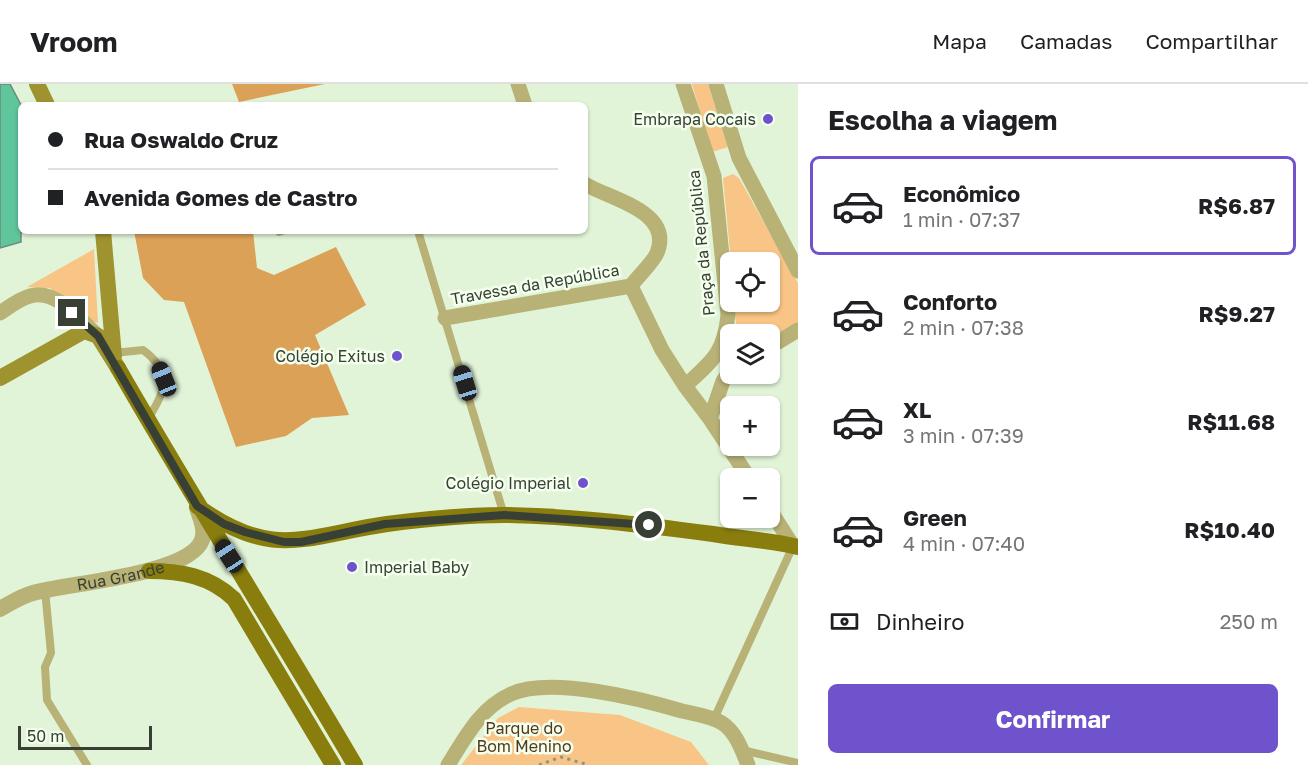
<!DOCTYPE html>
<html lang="pt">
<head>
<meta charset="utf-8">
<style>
  :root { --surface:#fff; --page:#f2f2f2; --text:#202124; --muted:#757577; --line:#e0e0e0; --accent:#6e53cd }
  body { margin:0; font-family:"Golos Text",sans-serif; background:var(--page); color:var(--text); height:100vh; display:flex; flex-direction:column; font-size:22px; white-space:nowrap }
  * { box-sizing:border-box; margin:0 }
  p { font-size:20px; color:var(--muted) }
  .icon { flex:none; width:33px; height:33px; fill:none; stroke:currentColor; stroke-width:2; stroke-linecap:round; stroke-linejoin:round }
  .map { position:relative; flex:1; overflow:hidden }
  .sheet { display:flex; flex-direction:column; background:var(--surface); width:510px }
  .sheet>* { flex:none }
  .hud { position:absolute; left:18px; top:18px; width:570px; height:132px; border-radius:9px; box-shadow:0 2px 4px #0004; display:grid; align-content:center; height:132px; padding:0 30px; background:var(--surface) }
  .tools { position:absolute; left:720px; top:168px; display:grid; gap:12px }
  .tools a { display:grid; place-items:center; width:60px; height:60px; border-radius:9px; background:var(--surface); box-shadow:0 2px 4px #0004; font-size:30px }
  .scale { position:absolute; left:18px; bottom:15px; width:134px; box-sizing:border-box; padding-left:6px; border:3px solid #383f34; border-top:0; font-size:16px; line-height:21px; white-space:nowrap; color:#383f34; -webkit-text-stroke:4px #f4ffee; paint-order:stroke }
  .end { position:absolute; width:27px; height:27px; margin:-14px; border:8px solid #383f34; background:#fff; box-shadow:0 0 0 3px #fff }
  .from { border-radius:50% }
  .car { position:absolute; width:18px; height:36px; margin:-18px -9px; border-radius:8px; box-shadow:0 0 4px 2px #0007; background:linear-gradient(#222 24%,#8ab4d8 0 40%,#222 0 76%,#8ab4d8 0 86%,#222 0) }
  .hud b { display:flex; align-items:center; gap:21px; height:57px; font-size:22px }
  .hud b+b { border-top:2px solid var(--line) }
  .hud i { width:15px; height:15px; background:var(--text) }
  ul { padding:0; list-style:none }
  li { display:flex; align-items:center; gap:18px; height:99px; margin:0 12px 9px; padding:0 18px; border:3px solid transparent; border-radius:9px }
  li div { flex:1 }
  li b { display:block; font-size:22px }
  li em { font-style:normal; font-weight:700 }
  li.on { border-color:var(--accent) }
  li>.icon { width:54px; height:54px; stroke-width:1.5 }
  h2 { padding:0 30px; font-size:27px; line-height:72px }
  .pay { display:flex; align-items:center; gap:15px; height:66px; padding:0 30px; font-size:22px }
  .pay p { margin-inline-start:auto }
  .button { display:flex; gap:12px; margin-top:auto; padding:12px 30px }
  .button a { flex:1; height:69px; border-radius:9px; background:var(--accent); color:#fff; font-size:24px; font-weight:700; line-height:69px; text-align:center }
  header { display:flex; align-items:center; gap:36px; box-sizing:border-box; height:84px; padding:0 30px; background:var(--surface); border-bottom:2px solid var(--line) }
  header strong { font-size:28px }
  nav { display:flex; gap:33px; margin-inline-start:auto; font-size:21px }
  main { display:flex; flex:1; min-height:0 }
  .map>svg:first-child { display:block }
</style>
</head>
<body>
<header>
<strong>Vroom</strong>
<nav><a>Mapa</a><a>Camadas</a><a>Compartilhar</a></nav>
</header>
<main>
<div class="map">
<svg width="798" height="681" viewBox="0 0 798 681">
  <rect width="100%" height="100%" fill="#e2f4d8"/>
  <path fill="#f9c586" d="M 692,0 L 708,0 L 728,63 L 712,68 Z
    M 733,90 L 739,94 L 798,199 L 798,239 L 770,257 L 770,250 L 737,250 L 734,218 L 770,218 L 770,178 L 731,178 L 723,94 Z
    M 94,165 L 98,239 L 91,237 L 50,204 L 27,203 Z
    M 519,623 L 620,631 L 691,658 L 709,681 L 461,681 L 498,634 Z"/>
  <path fill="#dba157" d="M 232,0 L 325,0 L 239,18 Z
    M 134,147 L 253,147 L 257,184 L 274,191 L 336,163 L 366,221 L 315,251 L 349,331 L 312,334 L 286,352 L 236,363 L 184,218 L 164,216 L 143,194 Z"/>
  <path fill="#5fc59b" stroke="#6c8a7c" stroke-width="1.5" d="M 0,0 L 10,0 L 21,21 L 21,158 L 0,164 Z"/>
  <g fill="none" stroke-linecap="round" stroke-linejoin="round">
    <path stroke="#8a9683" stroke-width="3" stroke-dasharray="3 4.5" stroke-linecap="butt" d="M 539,681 L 561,673 L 589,681"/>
    <path stroke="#b8b277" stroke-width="8" d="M 418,147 L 504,431
      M 279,148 L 282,147
      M 114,269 L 143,266 C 174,289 165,307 148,335
      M 45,506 L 51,569 L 45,583 L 47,616 L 87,681
      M 714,635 L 793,462
      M 742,666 L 798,679"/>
    <path stroke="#b8b277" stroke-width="15" d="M 518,0 L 525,21
      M 683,0 L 714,92 L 728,231 C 724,270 712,277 685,302
      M 716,0 L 739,74 L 798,187
      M 585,100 C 609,115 674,127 657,169 C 652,180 638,192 631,202
      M 631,202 L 662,266 L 685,302 L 710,335 L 749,394
      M 0,229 C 9,223 19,215 30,212 C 56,204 80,236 98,252
      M 445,234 L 631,202
      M 770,263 L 798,246
      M 710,335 L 723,297 L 730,287
      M 770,426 L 793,462
      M 448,681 C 465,654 480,624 511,610 C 551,592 641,615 682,627 C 695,630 711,632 722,639 C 736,648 742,666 748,681"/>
    <path stroke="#b8b277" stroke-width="16" id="s1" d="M 0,525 C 11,519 21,512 33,509 C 68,499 189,491 202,456 C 206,445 200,434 197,424"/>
    <path stroke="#9f9330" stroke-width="16" d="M 37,0 L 47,21
      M 103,147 L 114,272
      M 0,294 L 84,247 L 98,252 L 118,284"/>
    <path stroke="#897d0e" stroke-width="16" d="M 118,284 C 195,418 277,548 355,681
      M 197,422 C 273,477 305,452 387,440 C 425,435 466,431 504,431 C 574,432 644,441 713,450 C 741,455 771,456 798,463
      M 149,487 C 181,487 210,492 234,515 L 333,681"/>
  </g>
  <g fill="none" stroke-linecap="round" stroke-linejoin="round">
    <path stroke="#383f34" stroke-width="8" d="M 72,229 L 98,252 L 197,422 L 224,440 L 245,448 L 284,458 L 301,458 L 385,440 L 504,431 L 649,441"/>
  </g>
  <g fill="#6e53cd" stroke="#f4ffee" stroke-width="2">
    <circle cx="768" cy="35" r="6"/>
    <circle cx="397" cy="272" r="6"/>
    <circle cx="583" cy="399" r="6"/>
    <circle cx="352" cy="483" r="6"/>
  </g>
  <g text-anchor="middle" stroke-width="5" stroke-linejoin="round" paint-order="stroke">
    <g font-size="16" fill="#383f34" stroke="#f4ffee" text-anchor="end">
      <text x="756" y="41">Embrapa Cocais</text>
      <text x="385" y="278">Colégio Exitus</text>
      <text x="571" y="405">Colégio Imperial</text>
      <text x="364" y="489" text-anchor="start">Imperial Baby</text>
    </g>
    <g font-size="16" fill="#383f34" stroke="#f4ffee">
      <text transform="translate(701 159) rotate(-96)" y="6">Praça da República</text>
      <text transform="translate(535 200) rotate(-10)" y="6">Travessa da República</text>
      <text dy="6" stroke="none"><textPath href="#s1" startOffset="126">Rua Grande</textPath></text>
    </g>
    <g font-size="16" fill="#513819" stroke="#f4ffee">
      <text x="524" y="650">Parque do<tspan x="524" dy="18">Bom Menino</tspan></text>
    </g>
  </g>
</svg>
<div class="tools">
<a><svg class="icon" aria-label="locate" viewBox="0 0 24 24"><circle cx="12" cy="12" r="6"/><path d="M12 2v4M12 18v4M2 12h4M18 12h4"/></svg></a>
<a><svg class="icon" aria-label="layers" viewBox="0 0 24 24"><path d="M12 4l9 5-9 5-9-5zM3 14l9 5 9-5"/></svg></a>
<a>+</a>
<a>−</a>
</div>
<div class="scale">50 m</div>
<i class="end from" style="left:649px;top:441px"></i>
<i class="end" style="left:72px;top:229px"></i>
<i class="car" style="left:164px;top:295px;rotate:338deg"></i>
<i class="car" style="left:465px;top:299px;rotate:343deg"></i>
<i class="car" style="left:229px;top:472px;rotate:327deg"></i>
<div class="hud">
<b><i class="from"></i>Rua Oswaldo Cruz</b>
<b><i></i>Avenida Gomes de Castro</b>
</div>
</div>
<section class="sheet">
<h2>Escolha a viagem</h2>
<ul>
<li class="on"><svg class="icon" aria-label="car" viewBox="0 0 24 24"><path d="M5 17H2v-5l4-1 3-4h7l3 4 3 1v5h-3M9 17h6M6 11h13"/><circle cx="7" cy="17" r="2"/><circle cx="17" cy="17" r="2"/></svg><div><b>Econômico</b><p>1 min · 07:37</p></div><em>R$6.87</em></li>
<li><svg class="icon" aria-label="car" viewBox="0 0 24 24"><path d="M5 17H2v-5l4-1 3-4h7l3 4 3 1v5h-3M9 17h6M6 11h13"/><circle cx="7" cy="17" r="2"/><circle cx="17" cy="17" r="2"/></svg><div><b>Conforto</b><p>2 min · 07:38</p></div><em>R$9.27</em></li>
<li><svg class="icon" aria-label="car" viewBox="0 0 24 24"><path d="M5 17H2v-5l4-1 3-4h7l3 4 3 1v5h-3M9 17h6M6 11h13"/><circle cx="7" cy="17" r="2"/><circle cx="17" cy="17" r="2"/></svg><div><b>XL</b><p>3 min · 07:39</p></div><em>R$11.68</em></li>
<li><svg class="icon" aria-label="car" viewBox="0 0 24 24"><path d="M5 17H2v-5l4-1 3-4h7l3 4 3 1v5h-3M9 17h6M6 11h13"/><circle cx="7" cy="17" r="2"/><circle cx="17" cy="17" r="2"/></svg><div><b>Green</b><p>4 min · 07:40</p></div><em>R$10.40</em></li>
</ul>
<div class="pay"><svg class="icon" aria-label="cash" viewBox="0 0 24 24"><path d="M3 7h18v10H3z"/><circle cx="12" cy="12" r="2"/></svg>Dinheiro<p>250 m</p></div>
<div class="button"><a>Confirmar</a></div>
</section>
</main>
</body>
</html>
